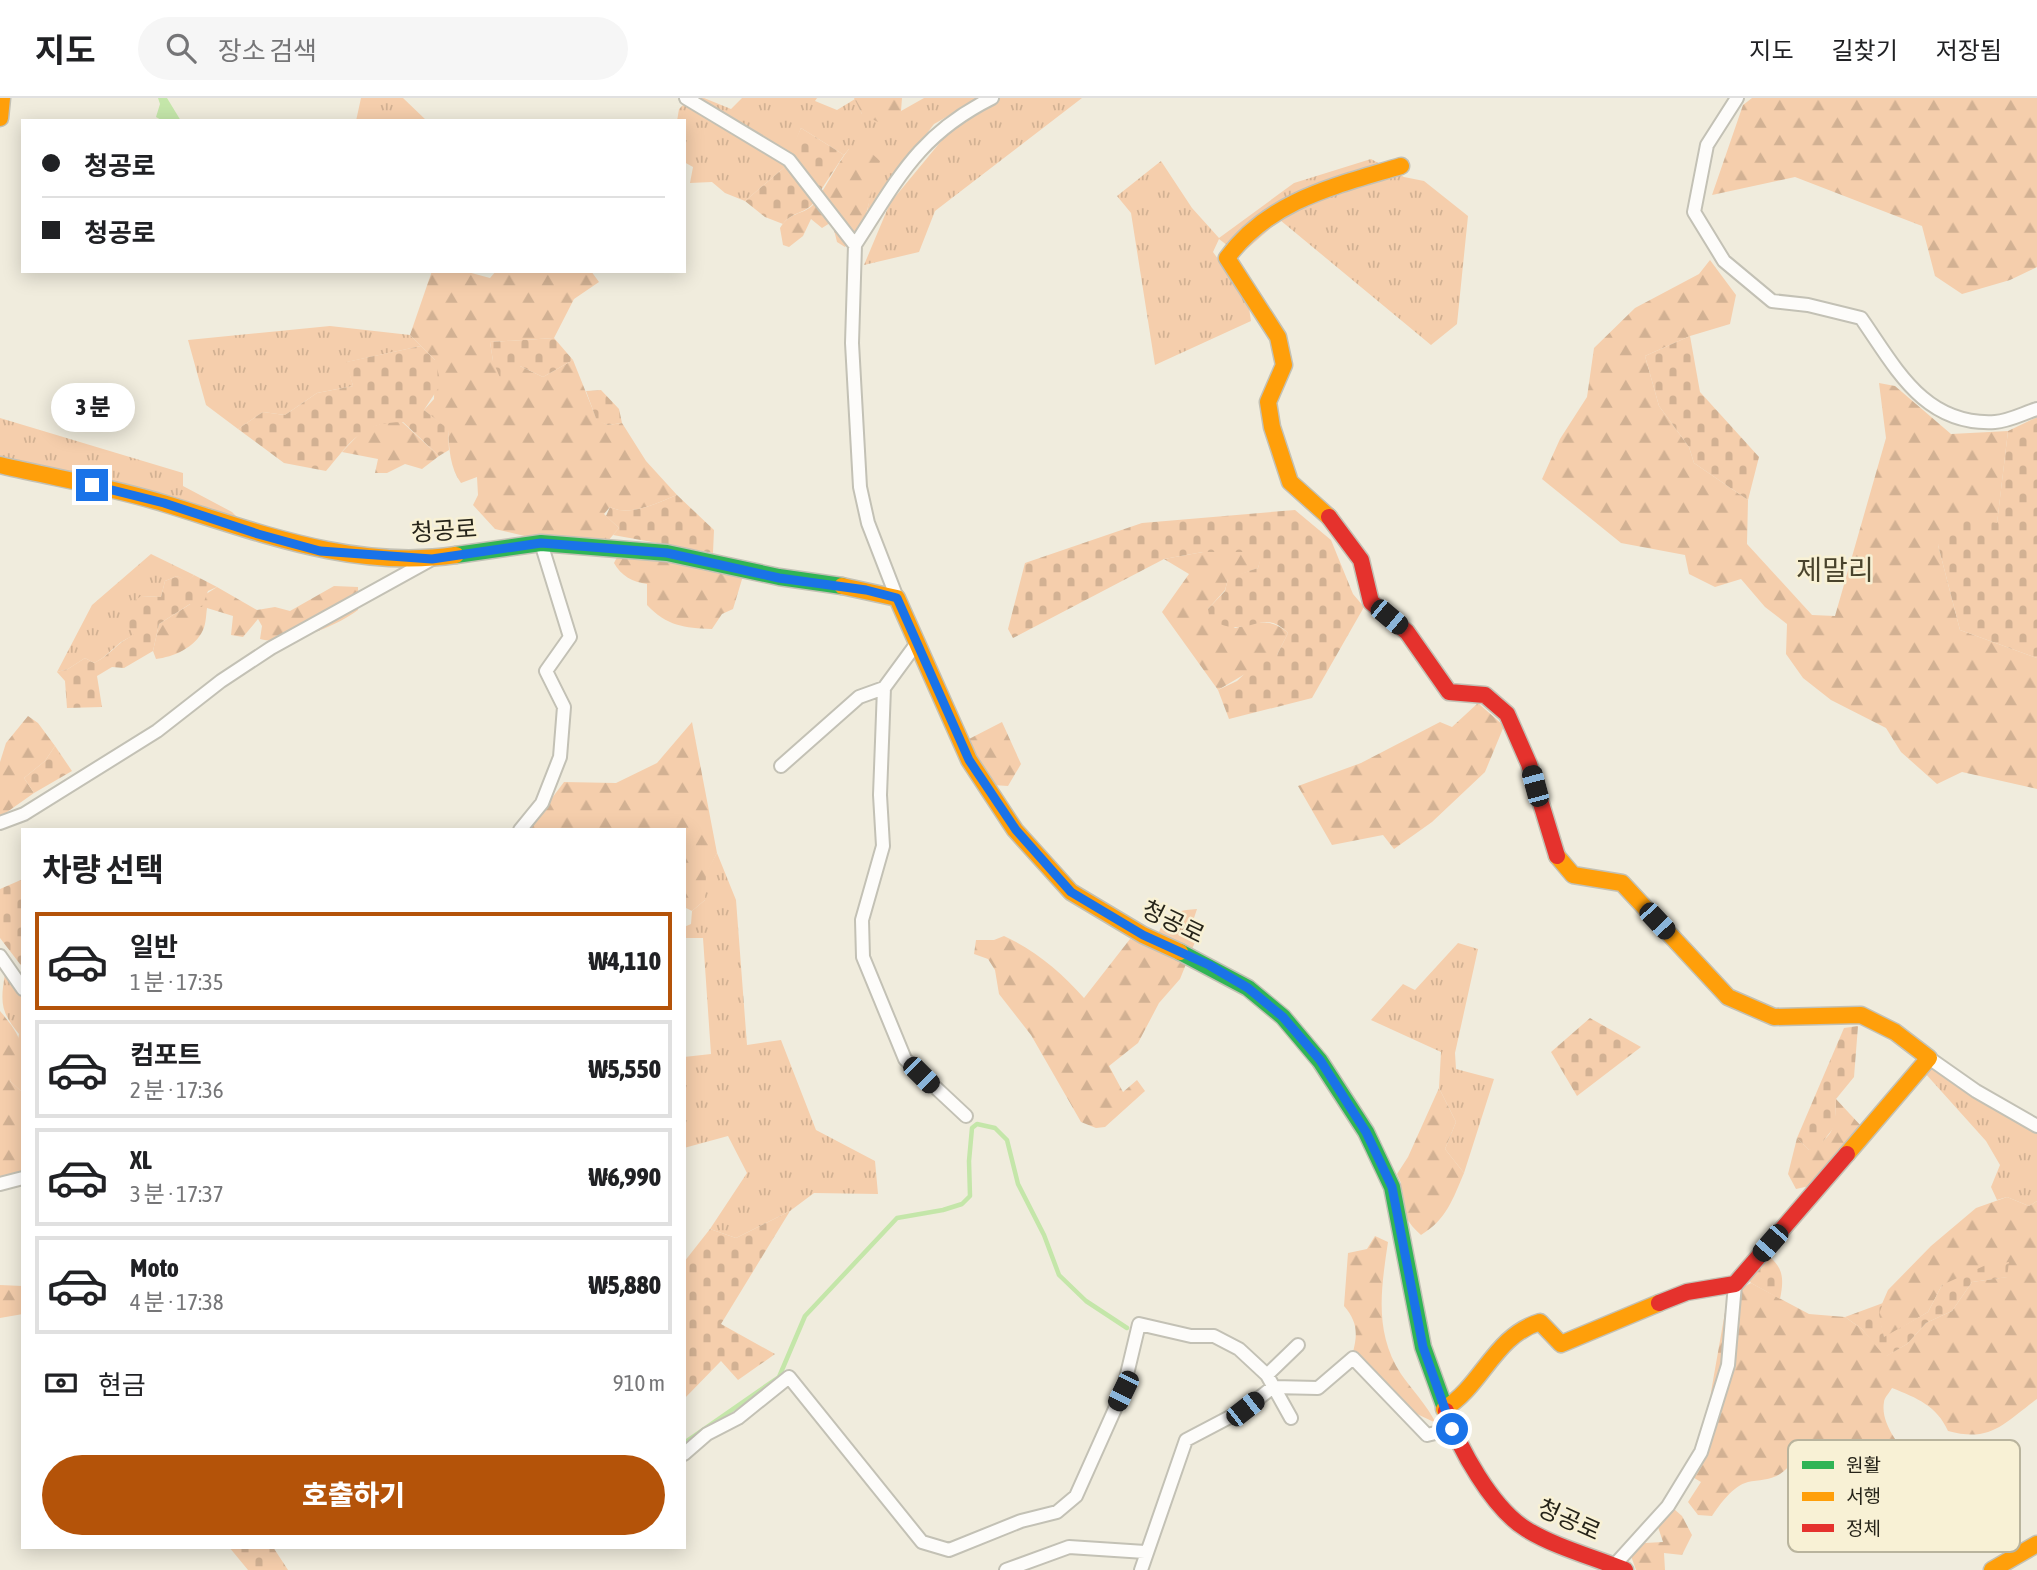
<!DOCTYPE html>
<html lang="ko">
<head>
<meta charset="utf-8">
<style>
  :root { --surface:#fff; --page:#f6f6f6; --text:#202124; --muted:#757577; --line:#e0e0e0; --accent:#b45309 }
  body { margin:0; font-family:"Asap Condensed","Noto Sans KR",sans-serif; background:var(--page); color:var(--text); height:100vh; display:flex; flex-direction:column; font-size:26px; white-space:nowrap }
  * { box-sizing:border-box; margin:0 }
  p { font-size:23px; color:var(--muted) }
  .icon { flex:none; width:38px; height:38px; fill:none; stroke:currentColor; stroke-width:2; stroke-linecap:round; stroke-linejoin:round }
  .map { position:relative; flex:1; overflow:hidden }
  .details { position:absolute; left:21px; top:730px; width:665px; height:721px; display:flex; flex-direction:column; background:var(--surface); border-radius:0px; box-shadow:0 4px 18px #0003 }
  .details>* { flex:none }
  .guide { position:absolute; left:21px; top:21px; width:665px; height:154px; border-radius:0px; box-shadow:0 4px 18px #0003; display:grid; align-content:center; height:154px; padding:0 21px; background:var(--surface) }
  .end { position:absolute; width:32px; height:32px; margin:-16px; border:9px solid #1a73e8; background:#fff; box-shadow:0 0 0 4px #fff }
  .from { border-radius:50% }
  .bubble { position:absolute; height:49px; border-radius:24px; background:var(--surface); box-shadow:0 4px 18px #0003; font-size:23px; font-weight:800; line-height:49px; text-align:center }
  .car { position:absolute; width:21px; height:42px; margin:-21px -10px; border-radius:9px; box-shadow:0 0 5px 2px #0007; background:linear-gradient(#222 24%,#8ab4d8 0 40%,#222 0 76%,#8ab4d8 0 86%,#222 0) }
  .guide b { display:flex; align-items:center; gap:24px; height:66px; font-size:26px }
  .guide b+b { border-top:2px solid var(--line) }
  .guide i { width:18px; height:18px; background:var(--text) }
  ul { padding:0; list-style:none }
  li { display:flex; align-items:center; gap:21px; height:98px; margin:0 14px 10px; padding:0 7px; border:4px solid var(--line); border-radius:0px }
  li div { flex:1 }
  li b { display:block; font-size:26px }
  li em { font-style:normal; font-weight:800 }
  li.selected { border-color:var(--accent) }
  li>.icon { width:63px; height:63px; stroke-width:1.5 }
  h2 { padding:0 21px; font-size:32px; line-height:84px }
  .pay { display:flex; align-items:center; gap:18px; height:77px; padding:0 21px; font-size:26px }
  .pay p { margin-inline-start:auto }
  .primary-button { display:flex; gap:14px; margin-top:auto; padding:14px 21px }
  .primary-button a { flex:1; height:80px; border-radius:42px; background:var(--accent); color:#fff; font-size:28px; font-weight:800; line-height:80px; text-align:center }
  header { display:flex; align-items:center; gap:42px; box-sizing:border-box; height:98px; padding:0 35px; background:var(--surface); border-bottom:2px solid var(--line) }
  header strong { font-size:33px }
  nav { display:flex; gap:38px; margin-inline-start:auto; font-size:24px }
  .search { width:490px; height:63px; background:var(--page); display:flex; align-items:center; gap:18px; box-sizing:border-box; padding:0 24px; border-radius:38px; color:var(--muted); font-size:26px }
  .map>svg:first-child { display:block }
</style>
</head>
<body>
<header>
<strong>지도</strong>
<div class="search"><svg class="icon" aria-label="search" viewBox="0 0 24 24"><circle cx="10" cy="10" r="6"/><path d="M15 15l6 6"/></svg>장소 검색</div>
<nav><a>지도</a><a>길찾기</a><a>저장됨</a></nav>
</header>
<div class="map">
<svg width="2037" height="1472" viewBox="0 0 2037 1472">
  <defs>
    <pattern id="grass-tufts" width="24" height="20" patternUnits="userSpaceOnUse" patternTransform="scale(1.75)"><rect width="24" height="20" fill="#f5ceac"/><path d="M3 7l-1-3M5 7V3M7 7l1-3M15 17l-1-3M17 17v-4M19 17l1-3" fill="none" stroke="#d2b193"/></pattern>
    <pattern id="forest-firs" width="22" height="20" patternUnits="userSpaceOnUse" patternTransform="scale(1.75)"><rect width="22" height="20" fill="#f5ceac"/><path d="M5 1l3.5 6h-7zM16 11l3.5 6h-7z" fill="#d2b193"/></pattern>
    <pattern id="cemetery-stones" width="16" height="16" patternUnits="userSpaceOnUse" patternTransform="scale(1.75)"><rect width="16" height="16" fill="#f5ceac"/><path d="M2 7V4a2 2 0 0 1 4 0v3zM10 15v-3a2 2 0 0 1 4 0v3z" fill="#d2b193"/></pattern>
  </defs>
  <rect width="100%" height="100%" fill="#f0ecdd"/>
  <path fill="url(#grass-tufts)" d="M 361,0 L 403,0 L 427,23 L 356,23 Z
    M 690,0 L 704,0 L 731,11 L 742,0 L 817,0 L 815,3 L 837,12 L 855,1 L 862,16 L 901,13 L 924,0 L 980,0 L 934,26 L 867,114 L 871,93 L 849,51 L 844,57 L 801,30 L 786,68 L 745,103 L 725,95 L 712,84 L 690,85 L 693,69 L 684,64 L 684,23 L 677,23 L 679,11 Z
    M 997,0 L 1082,0 L 935,113 L 919,154 L 864,167 L 890,105 L 947,36 Z
    M 1371,61 L 1404,79 L 1424,83 L 1468,118 L 1457,226 L 1431,247 L 1280,122 L 1240,157 L 1219,141 L 1213,154 L 1248,203 L 1251,223 L 1155,267 L 1131,115 L 1117,98 L 1161,63 L 1192,110 L 1219,140 L 1294,85 Z
    M 330,228 L 410,237 L 421,248 L 347,264 L 353,288 L 317,295 L 285,317 L 263,314 L 238,331 L 206,307 L 188,242 Z
    M 0,320 L 183,375 L 183,388 L 232,414 L 239,421 L 0,358 Z
    M 151,456 L 194,477 L 188,484 L 177,478 L 165,483 L 161,499 L 141,498 L 134,538 C 116,543 111,557 94,565 L 85,560 L 68,571 L 57,574 L 92,507 Z
    M 717,755 L 736,802 L 747,947 L 781,942 L 816,1032 L 875,1063 L 878,1096 L 814,1095 L 790,1113 L 736,1140 L 710,1131 L 747,1075 L 728,1038 L 684,1050 L 684,959 L 711,956 L 703,840 L 684,840 L 684,829 L 691,826 L 692,813 L 705,802 L 705,776 Z
    M 1458,845 L 1478,851 L 1455,955 L 1456,971 L 1494,981 L 1464,1075 L 1445,1051 L 1456,1024 L 1439,990 L 1441,954 L 1371,922 L 1403,886 L 1415,892 Z
    M 5,876 L 23,900 L 23,995 L 10,983 L 19,936 C 1,914 0,905 5,876 Z
    M 1931,967 L 2037,1033 L 2037,1103 L 2029,1108 L 2007,1099 L 1997,1102 L 1991,1089 L 2000,1067 L 1986,1043 L 1924,974 Z"/>
  <path fill="url(#forest-firs)" d="M 854,0 L 902,0 L 901,13 L 878,24 L 862,16 Z
    M 1752,0 L 2037,0 L 2037,169 L 2010,182 L 1962,196 L 1935,178 L 1922,128 L 1795,79 L 1712,97 L 1743,7 Z
    M 865,49 L 880,63 L 864,124 L 845,149 L 837,144 L 834,132 L 838,120 L 822,130 L 811,121 L 803,138 L 789,149 L 783,147 L 780,130 C 791,113 800,118 812,108 C 820,100 838,64 849,51 Z
    M 1710,162 L 1736,197 L 1730,226 L 1690,238 L 1645,258 L 1659,308 L 1689,349 L 1694,365 L 1748,402 L 1747,446 L 1812,517 L 1835,518 L 1886,340 L 1879,285 L 1895,288 L 1951,336 L 2008,333 L 1997,426 L 1938,447 L 1960,532 L 2037,560 L 2037,691 L 1962,674 L 1937,686 L 1901,654 L 1886,630 L 1831,602 L 1803,580 L 1786,556 L 1787,526 L 1765,509 L 1741,481 L 1715,489 L 1689,476 L 1685,457 L 1621,445 L 1542,381 L 1560,341 L 1587,299 L 1594,250 L 1635,210 L 1699,176 Z
    M 432,173 L 464,173 L 490,180 L 496,173 L 591,173 L 599,184 L 574,201 L 554,240 L 490,244 L 493,263 L 520,268 L 543,279 L 573,262 L 597,322 L 608,327 L 622,325 L 646,363 L 677,397 C 657,405 630,419 610,409 L 604,416 L 619,430 L 607,444 L 537,441 L 495,431 L 473,407 L 478,397 L 477,379 L 461,385 C 450,370 449,350 448,332 L 424,312 L 434,301 L 435,262 L 410,237 Z
    M 387,324 L 402,324 L 439,358 L 422,371 L 405,366 L 387,375 L 375,375 L 378,361 L 342,354 L 364,331 Z
    M 1238,452 L 1263,454 L 1258,470 L 1228,481 L 1225,492 L 1208,511 L 1235,530 C 1257,525 1271,519 1288,535 L 1277,557 L 1218,592 L 1162,514 L 1189,476 L 1164,461 L 1203,454 Z
    M 617,459 L 675,461 L 743,478 L 733,511 L 722,516 L 712,531 C 684,530 667,528 647,507 L 647,486 C 633,484 621,478 614,465 Z
    M 334,488 L 358,489 L 358,512 C 335,529 288,548 260,541 L 262,528 L 258,521 L 243,539 L 231,537 L 233,518 L 207,510 C 206,517 206,526 203,532 C 195,550 173,559 156,561 L 153,553 L 159,526 L 217,489 L 257,512 L 275,509 L 290,513 Z
    M 1478,605 L 1504,628 L 1485,674 L 1432,724 L 1394,751 L 1383,737 L 1332,747 L 1298,688 L 1361,665 L 1440,624 L 1452,629 Z
    M 28,618 L 38,625 L 55,648 L 45,663 L 24,680 L 34,695 L 0,719 L 0,664 L 6,645 Z
    M 692,624 L 717,755 L 706,776 L 705,802 L 692,813 L 684,809 L 684,732 L 528,732 L 564,684 L 616,685 L 657,665 Z
    M 1002,624 L 1021,666 L 1008,688 L 977,686 L 960,656 L 969,641 Z
    M 1197,811 L 1190,832 L 1195,844 L 1180,881 L 1159,905 L 1138,945 L 1109,968 L 1123,994 L 1137,982 L 1145,993 L 1105,1029 L 1096,1030 L 1081,1024 L 1031,937 L 999,896 L 995,872 L 988,861 L 974,856 L 976,842 L 994,842 L 1004,838 C 1035,852 1061,874 1084,900 L 1130,841 L 1153,849 C 1164,821 1165,813 1197,811 Z
    M 0,913 C 25,943 25,947 10,983 L 23,995 L 23,1074 L 0,1080 Z
    M 1439,990 L 1456,1024 L 1445,1051 L 1464,1075 C 1453,1101 1446,1122 1421,1137 C 1406,1124 1395,1105 1401,1085 L 1397,1076 L 1408,1059 Z
    M 1836,1001 L 1862,1029 L 1814,1087 L 1796,1091 L 1788,1076 L 1797,1040 L 1809,1052 C 1835,1038 1835,1029 1836,1001 Z
    M 2007,1099 L 2029,1108 L 2037,1103 L 2037,1301 C 2004,1325 1991,1345 1948,1333 C 1937,1308 1917,1300 1892,1290 C 1890,1294 1884,1300 1884,1304 C 1880,1326 1901,1350 1914,1364 L 1906,1384 L 1882,1390 L 1849,1411 L 1847,1395 L 1817,1388 L 1812,1372 L 1815,1363 L 1805,1342 C 1793,1352 1798,1364 1780,1376 C 1771,1382 1758,1382 1748,1384 C 1733,1388 1720,1406 1712,1418 L 1698,1417 L 1688,1404 L 1701,1384 L 1691,1378 L 1706,1350 L 1711,1294 L 1728,1197 L 1751,1185 L 1809,1216 L 1845,1219 L 1862,1231 L 1886,1258 L 1907,1246 L 1926,1225 L 1952,1213 L 1972,1184 L 2007,1179 L 1942,1187 L 1928,1214 L 1884,1240 L 1878,1215 L 1888,1192 L 1931,1148 L 1976,1110 Z
    M 1375,1138 L 1388,1144 C 1381,1191 1374,1235 1401,1276 C 1413,1293 1426,1306 1436,1325 L 1417,1316 L 1353,1254 C 1358,1235 1357,1223 1344,1208 L 1348,1155 L 1367,1151 Z
    M 0,1187 L 23,1188 L 23,1216 L 0,1220 Z
    M 1674,1411 L 1682,1418 L 1692,1437 L 1682,1457 L 1664,1455 L 1665,1472 L 1636,1472 L 1631,1458 L 1645,1445 L 1663,1444 L 1658,1429 Z"/>
  <path fill="url(#cemetery-stones)" d="M 801,30 L 844,57 L 821,92 L 790,54 Z
    M 786,68 L 815,103 C 808,115 791,114 783,126 L 765,119 L 745,103 Z
    M 1690,238 L 1700,294 L 1759,359 L 1748,402 L 1694,365 L 1689,349 L 1659,308 L 1645,258 Z
    M 554,240 L 573,262 L 543,279 L 520,268 L 501,282 L 493,263 L 490,244 Z
    M 421,248 L 435,262 L 441,286 L 424,312 L 448,331 L 449,352 L 439,358 L 403,324 C 361,324 351,344 326,373 L 284,365 L 238,331 L 263,314 L 285,317 L 317,295 L 353,288 L 346,264 Z
    M 601,292 L 619,311 L 622,325 L 608,327 L 597,323 L 586,293 Z
    M 2037,319 L 2037,560 L 1960,532 L 1938,447 L 1960,419 L 1997,425 L 2008,333 Z
    M 677,397 L 714,432 L 713,455 L 613,437 L 619,430 L 606,418 L 610,409 C 630,419 657,405 677,397 Z
    M 1295,412 L 1331,442 L 1353,496 L 1364,509 L 1312,600 L 1229,621 L 1218,592 L 1237,583 L 1264,557 L 1277,557 L 1288,535 C 1268,515 1260,528 1237,529 C 1228,530 1218,525 1210,523 L 1208,511 L 1225,493 L 1228,480 L 1258,470 L 1262,454 L 1203,454 L 1164,461 L 1013,540 L 1008,531 L 1025,465 L 1142,425 Z
    M 194,477 L 217,489 L 208,493 L 202,509 L 190,506 L 159,526 L 153,553 L 124,570 L 112,569 L 97,578 L 102,609 L 67,610 L 65,583 L 57,574 L 68,571 L 85,560 L 94,565 C 111,557 117,544 134,537 L 125,523 L 128,508 L 141,498 L 161,499 L 165,483 L 177,478 L 188,483 Z
    M 55,648 L 72,673 L 34,695 L 24,680 L 45,663 Z
    M 23,781 L 23,870 L 0,840 L 0,791 Z
    M 1590,920 L 1641,949 L 1577,998 L 1551,954 Z
    M 1858,928 L 1854,979 L 1836,1001 L 1835,1028 L 1817,1051 L 1809,1052 L 1797,1040 L 1844,930 Z
    M 790,1113 L 721,1226 L 775,1256 L 738,1282 L 721,1263 L 684,1301 L 684,1164 L 710,1131 L 736,1140 Z
    M 1766,1156 C 1784,1169 1784,1181 1780,1201 L 1751,1185 L 1747,1179 Z
    M 2009,1164 L 2007,1179 L 1972,1184 L 1952,1213 L 1926,1225 L 1907,1246 L 1885,1259 L 1862,1231 L 1845,1219 L 1883,1205 L 1879,1216 L 1884,1239 L 1928,1214 L 1942,1187 L 1986,1167 Z
    M 229,1449 L 273,1449 L 288,1472 L 248,1472 Z"/>
  <path fill="#c4e6a9" d="M 158,0 L 167,0 L 181,23 L 163,23 L 156,19 L 160,6 Z"/>
  <g fill="none" stroke-linecap="round" stroke-linejoin="round">
    <path stroke="#c4e6a9" stroke-width="4.5" d="M 684,1345 L 779,1279 L 805,1218 L 897,1120 L 943,1112 L 962,1106 L 970,1098 L 969,1063 L 972,1030 L 977,1026 L 995,1030 L 1007,1042 L 1018,1086 L 1044,1137 L 1059,1177 L 1086,1203 L 1127,1230"/>
    <defs>
      <path id="street" d="M 686,0 L 789,62 L 855,147
        M 1737,0 L 1707,47 L 1694,114 L 1724,163 L 1772,203 L 1808,207 L 1861,220 C 1896,270 1924,328 1995,324 C 2009,323 2024,315 2037,311
        M 855,147 L 852,245 L 860,389 L 868,425 L 897,500
        M 855,147 C 898,81 918,37 992,0
        M 917,545 L 884,590 L 880,697 L 883,748 L 862,822 L 863,859 L 905,961 L 966,1018
        M 781,668 L 859,599 L 884,590
        M 0,725 L 24,716 L 157,633 L 221,583 L 271,550 L 432,461
        M 520,732 L 542,705 L 560,659 L 564,609 L 546,573 L 570,539 L 541,445
        M 0,858 L 23,891
        M 1929,960 L 1976,993 L 2037,1028
        M 0,1086 L 23,1080
        M 1291,1320 L 1267,1277 L 1298,1247
        M 684,1356 L 707,1336 L 738,1320 L 789,1279 L 922,1444 L 949,1452 L 1021,1423 L 1057,1414 L 1076,1398 L 1123,1293 L 1139,1226 L 1191,1238 L 1214,1238 L 1239,1251 L 1267,1277
        M 1006,1472 L 1069,1449 L 1145,1454
        M 1141,1472 L 1186,1342 L 1245,1311 L 1273,1289 L 1318,1290 L 1353,1260 L 1427,1337 L 1452,1331
        M 1610,1472 L 1668,1408 L 1701,1354 L 1728,1267 L 1735,1186"/>
      <path id="fast" d="M 456,457 L 541,445 L 667,455 L 779,479 L 842,488
        M 1180,854 L 1248,890 L 1283,919 L 1320,963 L 1366,1034 L 1392,1089 L 1423,1249 L 1446,1313"/>
      <path id="slow" d="M 0,20 L 2,0
        M 0,367 C 55,380 112,389 166,406 C 261,435 355,472 456,457
        M 1329,419 L 1290,384 L 1272,329 L 1268,304 L 1284,267 L 1278,239 L 1227,160 C 1269,102 1335,88 1401,68
        M 842,488 L 897,500 L 969,662 L 1015,732 L 1071,794 L 1143,837 L 1180,854
        M 1557,758 L 1573,777 L 1622,785 L 1728,899 L 1774,919 L 1861,917 L 1895,934 L 1929,960 L 1847,1056
        M 1444,1311 C 1483,1287 1494,1238 1540,1224 L 1561,1246 L 1659,1205
        M 1992,1472 L 2037,1446"/>
      <path id="jam" d="M 1329,419 L 1361,462 L 1371,504 L 1407,534 L 1449,594 L 1485,597 L 1507,616 L 1529,666 L 1557,758
        M 1659,1205 L 1687,1194 L 1735,1186 L 1847,1056
        M 1446,1313 C 1459,1350 1492,1410 1526,1431 C 1555,1449 1593,1459 1625,1472"/>
    </defs>
    <use href="#street" stroke="#c3c1b5" stroke-width="16"/>
    <use href="#fast" stroke="#c3c1b5" stroke-width="19"/>
    <use href="#slow" stroke="#c3c1b5" stroke-width="19"/>
    <use href="#jam" stroke="#c3c1b5" stroke-width="19"/>
    <use href="#street" stroke="#fdfcfa" stroke-width="12"/>
    <use href="#fast" stroke="#30b455" stroke-width="16"/>
    <use href="#slow" stroke="#ff9f0a" stroke-width="16"/>
    <use href="#jam" stroke="#e5322d" stroke-width="16"/>
  </g>
  <g fill="none" stroke-linecap="round" stroke-linejoin="round">
    <path stroke="#1a73e8" stroke-width="9" d="M 92,387 L 164,405 L 258,436 L 320,453 L 432,461 L 541,445 L 667,455 L 779,480 L 866,492 L 897,500 L 969,662 L 1016,732 L 1071,794 L 1143,837 L 1209,867 L 1248,890 L 1283,919 L 1320,962 L 1366,1034 L 1392,1089 L 1423,1249 L 1452,1331"/>
  </g>
  <g text-anchor="middle" stroke-width="5" stroke-linejoin="round" paint-order="stroke">
    <g font-size="24" fill="#262419" stroke="#f8f1d5">
      <text transform="translate(444 433) rotate(-4)" y="8">청공로</text>
      <text transform="translate(1173 824) rotate(26)" y="8">청공로</text>
      <text transform="translate(1569 1422) rotate(24)" y="8">청공로</text>
    </g>
    <g font-size="28" fill="#49432c" stroke="#f8f1d5">
      <text x="1835" y="482">제말리</text>
    </g>
  </g>
  <rect x="1788" y="1342" width="232" height="112" rx="10" fill="#f8f1d5" stroke="#b9b49d" stroke-width="2"/>
  <rect x="1802" y="1363" width="32" height="8" fill="#30b455"/>
  <rect x="1802" y="1394" width="32" height="9" fill="#ff9f0a"/>
  <rect x="1802" y="1426" width="32" height="8" fill="#e5322d"/>
  <g font-size="19" fill="#262419">
    <text x="1846" y="1374">원활</text>
    <text x="1846" y="1405">서행</text>
    <text x="1846" y="1437">정체</text>
  </g>
</svg>
<i class="end from" style="left:1452px;top:1331px"></i>
<i class="end" style="left:92px;top:387px"></i>
<div class="bubble" style="left:51px;top:285px;width:84px">3 분</div>
<i class="car" style="left:1389px;top:519px;rotate:130deg"></i>
<i class="car" style="left:1535px;top:688px;rotate:345deg"></i>
<i class="car" style="left:1657px;top:823px;rotate:137deg"></i>
<i class="car" style="left:921px;top:977px;rotate:135deg"></i>
<i class="car" style="left:1770px;top:1145px;rotate:221deg"></i>
<i class="car" style="left:1123px;top:1293px;rotate:206deg"></i>
<i class="car" style="left:1245px;top:1311px;rotate:52deg"></i>
<div class="guide">
<b><i class="from"></i>청공로</b>
<b><i></i>청공로</b>
</div>
<section class="details">
<h2>차량 선택</h2>
<ul>
<li class="selected"><svg class="icon" aria-label="car" viewBox="0 0 24 24"><path d="M5 17H2v-5l4-1 3-4h7l3 4 3 1v5h-3M9 17h6M6 11h13"/><circle cx="7" cy="17" r="2"/><circle cx="17" cy="17" r="2"/></svg><div><b>일반</b><p>1 분 · 17:35</p></div><em>₩4,110</em></li>
<li><svg class="icon" aria-label="car" viewBox="0 0 24 24"><path d="M5 17H2v-5l4-1 3-4h7l3 4 3 1v5h-3M9 17h6M6 11h13"/><circle cx="7" cy="17" r="2"/><circle cx="17" cy="17" r="2"/></svg><div><b>컴포트</b><p>2 분 · 17:36</p></div><em>₩5,550</em></li>
<li><svg class="icon" aria-label="car" viewBox="0 0 24 24"><path d="M5 17H2v-5l4-1 3-4h7l3 4 3 1v5h-3M9 17h6M6 11h13"/><circle cx="7" cy="17" r="2"/><circle cx="17" cy="17" r="2"/></svg><div><b>XL</b><p>3 분 · 17:37</p></div><em>₩6,990</em></li>
<li><svg class="icon" aria-label="car" viewBox="0 0 24 24"><path d="M5 17H2v-5l4-1 3-4h7l3 4 3 1v5h-3M9 17h6M6 11h13"/><circle cx="7" cy="17" r="2"/><circle cx="17" cy="17" r="2"/></svg><div><b>Moto</b><p>4 분 · 17:38</p></div><em>₩5,880</em></li>
</ul>
<div class="pay"><svg class="icon" aria-label="cash" viewBox="0 0 24 24"><path d="M3 7h18v10H3z"/><circle cx="12" cy="12" r="2"/></svg>현금<p>910 m</p></div>
<div class="primary-button"><a>호출하기</a></div>
</section>
</div>
</body>
</html>
